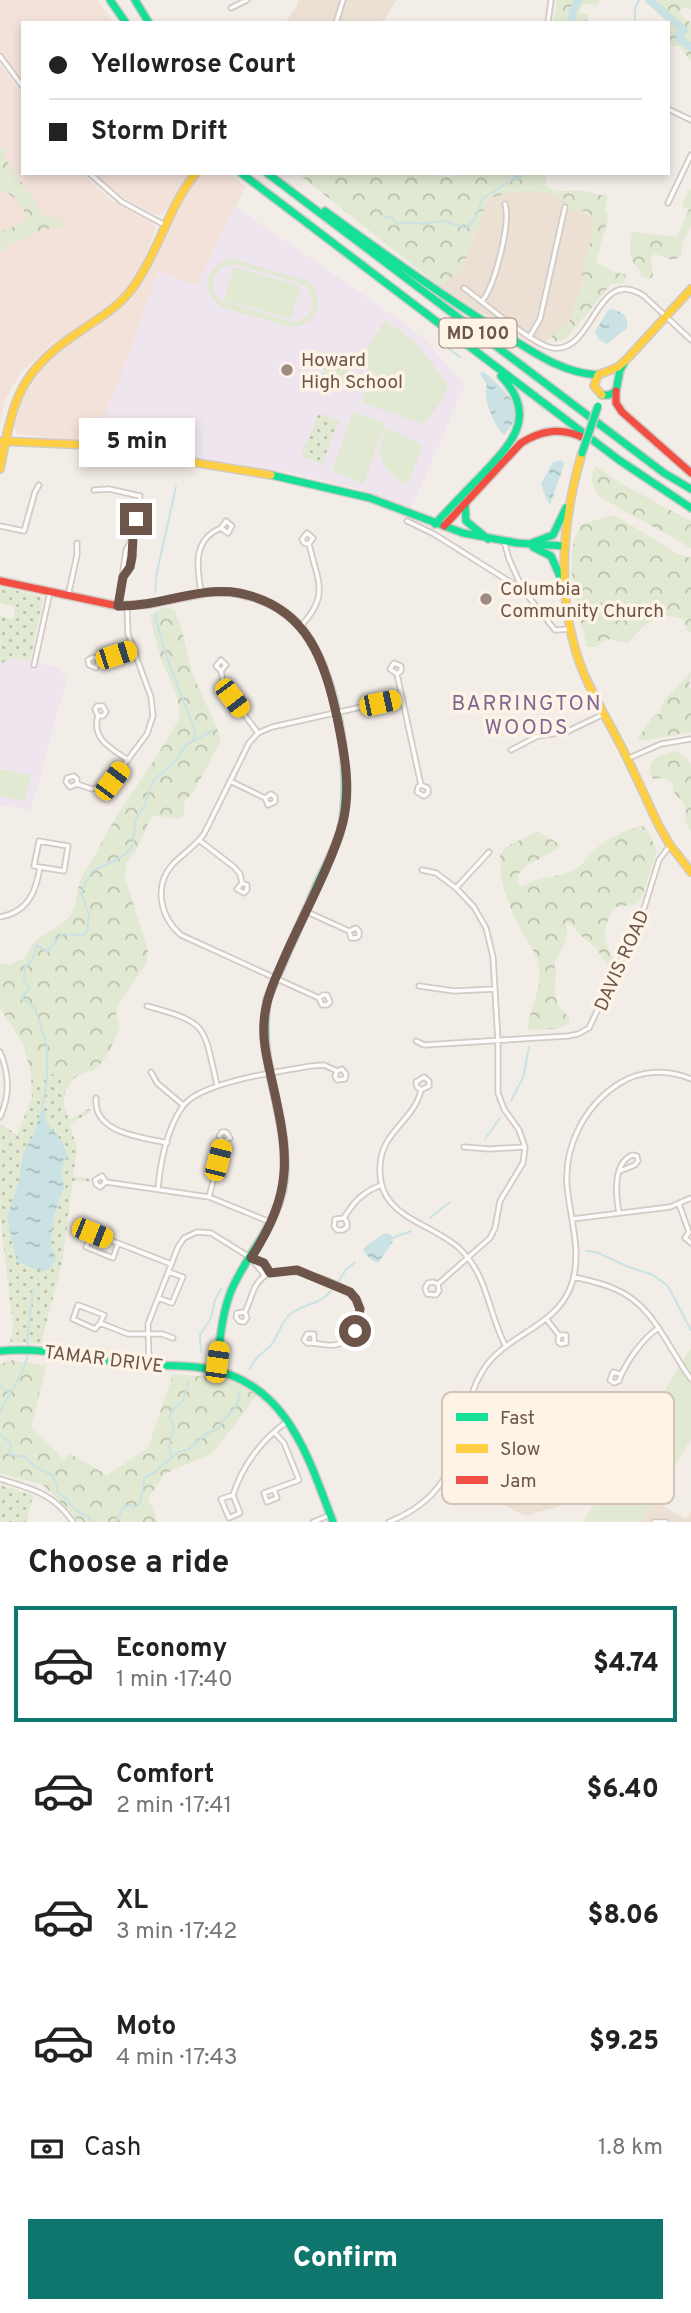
<!DOCTYPE html>
<html lang="en">
<head>
<meta charset="utf-8">
<style>
  :root { --surface:#fff; --page:#f2f2f2; --text:#222; --muted:#767676; --line:#e0e0e0; --accent:#0f766e }
  body { margin:0; font-family:Overpass,sans-serif; background:var(--page); color:var(--text); height:100vh; display:flex; flex-direction:column; font-size:26px; white-space:nowrap }
  * { box-sizing:border-box; margin:0 }
  p { font-size:23px; color:var(--muted) }
  .icon { flex:none; width:38px; height:38px; fill:none; stroke:currentColor; stroke-width:2; stroke-linecap:round; stroke-linejoin:round }
  .map { position:relative; height:1522px; overflow:hidden }
  .side { display:flex; flex-direction:column; background:var(--surface); flex:1 }
  .side>* { flex:none }
  .top-card { position:absolute; left:21px; top:21px; width:649px; height:154px; border-radius:0px; box-shadow:0 4px 10px #0003; display:grid; align-content:center; height:154px; padding:0 28px; background:var(--surface) }
  .end { position:absolute; width:32px; height:32px; margin:-16px; border:9px solid #6e554a; background:#fff; box-shadow:0 0 0 4px #fff }
  .from { border-radius:50% }
  .bubble { position:absolute; height:49px; border-radius:0px; background:var(--surface); box-shadow:0 4px 10px #0003; font-size:23px; font-weight:800; line-height:49px; text-align:center }
  .car { position:absolute; width:21px; height:42px; margin:-21px -10px; border-radius:9px; box-shadow:0 0 5px 2px #0007; background:linear-gradient(#f5c518 24%,#345 0 40%,#f5c518 0 76%,#345 0 86%,#f5c518 0) }
  .top-card b { display:flex; align-items:center; gap:24px; height:66px; font-size:26px }
  .top-card b+b { border-top:2px solid var(--line) }
  .top-card i { width:18px; height:18px; background:var(--text) }
  ul { padding:0; list-style:none }
  li { display:flex; align-items:center; gap:21px; height:116px; margin:0 14px 10px; padding:0 14px; border:4px solid transparent; border-radius:0px }
  li div { flex:1 }
  li b { display:block; font-size:26px }
  li em { font-style:normal; font-weight:800 }
  li.on { border-color:var(--accent) }
  li>.icon { width:63px; height:63px; stroke-width:1.5 }
  h2 { padding:0 28px; font-size:32px; line-height:84px }
  .pay { display:flex; align-items:center; gap:18px; height:77px; padding:0 28px; font-size:26px }
  .pay p { margin-inline-start:auto }
  .cta { display:flex; gap:14px; margin-top:auto; padding:14px 28px }
  .cta a { flex:1; height:80px; border-radius:0px; background:var(--accent); color:#fff; font-size:28px; font-weight:800; line-height:80px; text-align:center }
  .map>svg:first-child { display:block }
</style>
</head>
<body>
<div class="map">
<svg width="691" height="1522" viewBox="0 0 691 1522">
  <defs>
    <pattern id="forest-crowns" width="20" height="18" patternUnits="userSpaceOnUse" patternTransform="scale(1.75)"><rect width="20" height="18" fill="#e1e9d2"/><path d="M2 6a3 3 0 1 1 6 0M12 15a3 3 0 1 1 6 0" fill="none" stroke="#bbc0ac"/></pattern>
    <pattern id="park-dots" width="8" height="8" patternUnits="userSpaceOnUse" patternTransform="scale(1.75)"><rect width="8" height="8" fill="#e1e9d2"/><path d="M2 2h.1M6 6h.1" fill="none" stroke="#bbc0ac" stroke-width="1.8" stroke-linecap="round"/></pattern>
    <pattern id="water-ripples" width="26" height="14" patternUnits="userSpaceOnUse" patternTransform="scale(1.75)"><rect width="26" height="14" fill="#cae2e3"/><path d="M2 4q2-2 4 0t4 0M15 11q2-2 4 0t4 0" fill="none" stroke="#a8baba"/></pattern>
  </defs>
  <rect width="100%" height="100%" fill="#f3ede7"/>
  <path fill="#ece0d4" d="M 298,0 L 397,0 L 382,23 L 285,23 L 297,6 Z
    M 534,190 L 564,198 L 594,218 L 591,240 L 582,272 L 583,282 L 573,312 L 569,322 L 539,348 L 440,287 L 462,269 L 488,199 L 505,193 Z
    M 476,1399 L 524,1406 L 639,1435 L 598,1495 L 525,1516 L 454,1478 L 461,1459 Z
    M 654,1501 L 686,1519 L 691,1511 L 691,1522 L 641,1522 Z"/>
  <path fill="#f3e2da" d="M 0,0 L 97,0 L 114,23 L 23,23 L 23,81 L 0,50 Z
    M 0,64 L 23,95 L 23,173 L 82,173 L 112,201 L 154,224 L 156,229 L 139,271 L 118,299 L 105,310 L 54,342 L 21,372 L 5,400 L 0,423 Z
    M 94,173 L 190,173 L 164,213 L 158,216 L 127,200 Z
    M 202,173 L 230,173 L 245,187 L 197,286 L 158,272 L 129,355 L 94,443 L 17,434 L 14,427 L 20,403 L 32,378 L 55,353 L 109,318 L 132,298 L 148,275 L 174,214 L 186,193 Z"/>
  <path fill="#efe5ef" d="M 235,206 L 410,327 L 425,340 L 465,385 L 411,509 L 354,488 L 283,471 L 250,468 L 94,443 L 129,355 L 158,271 L 197,286 Z
    M 13,658 L 58,667 L 67,679 L 31,810 L 0,805 L 0,664 Z"/>
  <path fill="#e1e9d2" fill-rule="evenodd" d="M 233,259 L 307,281 L 315,289 L 319,306 L 311,320 L 298,327 L 287,326 L 224,308 C 199,296 205,261 233,259 ZM 229,265 L 238,265 L 297,282 L 307,287 L 313,300 L 312,309 L 304,319 L 293,322 L 220,300 L 214,293 L 214,278 L 220,269 Z
    M 234,267 L 301,286 L 291,319 L 224,300 Z
    M 385,320 L 416,343 L 448,384 L 443,399 L 424,424 L 365,404 L 362,400 L 369,380 L 366,350 Z
    M 353,412 L 385,423 L 364,484 L 332,471 Z
    M 387,428 L 420,444 L 422,448 L 408,484 C 383,475 372,451 387,428 Z
    M 0,769 L 31,775 L 25,802 L 0,796 Z
    M 691,1348 L 691,1439 L 641,1522 L 583,1522 Z"/>
  <path fill="url(#forest-crowns)" d="M 557,0 L 600,0 L 598,5 L 584,4 L 579,11 L 588,15 L 587,23 L 553,23 Z
    M 645,0 L 691,0 L 691,9 L 682,7 L 679,13 L 691,23 L 691,61 L 680,47 L 669,45 L 668,23 Z
    M 4,147 L 8,148 L 3,155 L 46,218 L 59,217 L 65,225 L 60,228 L 43,229 L 26,239 L 11,243 L 6,249 L 0,251 L 0,231 L 20,225 L 27,218 C 22,204 14,195 0,190 L 0,148 Z
    M 297,173 L 418,173 L 451,177 L 459,173 L 547,173 L 545,185 C 560,196 563,189 578,190 C 588,191 598,195 607,196 L 605,209 L 608,219 L 596,262 L 612,271 L 626,275 L 625,283 L 611,284 L 566,339 L 554,342 L 551,335 L 569,322 L 573,312 L 583,283 L 582,272 L 591,240 L 594,218 L 586,211 L 569,211 L 564,198 C 535,190 517,188 488,199 L 462,269 L 440,287 Z
    M 691,189 L 691,225 L 682,244 L 681,257 L 672,260 L 655,254 L 651,257 L 653,276 L 649,280 L 641,276 C 640,267 636,268 633,262 C 628,254 630,241 632,232 L 677,237 L 689,209 L 682,207 L 687,193 Z
    M 595,466 L 622,484 L 691,521 L 691,548 L 600,497 C 593,487 589,478 595,466 Z
    M 609,516 L 616,516 L 678,554 L 691,558 L 691,632 L 687,630 L 683,619 C 659,609 642,626 628,643 L 607,639 L 595,647 L 587,647 C 579,610 560,560 581,525 Z
    M 164,607 L 174,610 C 185,632 186,656 195,679 C 203,700 215,719 221,740 L 193,793 L 184,801 L 185,809 L 182,818 L 177,819 L 155,815 L 149,821 L 138,847 L 126,864 L 125,877 L 148,951 L 146,964 L 118,1005 L 116,1014 L 120,1027 C 115,1039 108,1057 98,1067 C 93,1071 89,1071 83,1073 C 72,1077 66,1089 63,1099 L 32,1099 L 31,1074 L 23,1043 L 0,1008 L 0,964 L 11,964 L 25,958 C 36,930 53,935 70,916 C 78,906 75,885 85,871 C 97,853 105,834 117,816 C 134,789 153,764 169,736 C 172,730 178,723 179,717 C 182,698 166,674 160,656 C 156,643 153,629 150,615 Z
    M 691,672 L 689,687 L 691,689 L 691,732 L 641,741 L 638,738 L 654,715 L 659,714 L 664,700 Z
    M 676,751 L 687,758 L 691,766 L 691,832 L 685,820 L 686,814 L 684,803 L 675,795 L 672,783 L 663,778 L 653,779 C 642,760 661,754 676,751 Z
    M 642,826 L 648,830 L 657,851 L 641,899 L 633,905 L 615,907 C 607,918 602,933 607,946 C 609,951 613,955 614,961 L 611,966 L 607,965 L 597,949 L 576,931 L 572,924 L 566,923 C 569,941 563,947 554,962 C 560,986 546,998 569,1017 L 569,1024 L 557,1029 L 528,1030 C 528,1008 543,993 539,967 C 537,955 531,947 525,937 C 511,913 499,884 500,855 L 506,847 L 538,831 L 559,844 L 560,847 C 546,857 530,861 518,874 L 518,885 L 523,886 C 539,876 556,878 572,871 C 583,865 588,856 597,848 C 609,837 626,830 642,826 Z
    M 13,1360 L 46,1366 L 31,1428 L 64,1460 L 69,1453 L 107,1475 L 148,1448 L 173,1374 L 230,1379 L 257,1395 L 212,1454 L 166,1473 L 148,1498 L 158,1522 L 78,1522 L 70,1511 L 43,1485 L 0,1473 L 0,1364 Z"/>
  <path fill="url(#park-dots)" d="M 332,350 L 353,358 L 342,387 L 320,378 Z
    M 319,413 L 339,421 L 322,464 L 301,456 Z
    M 0,587 L 40,596 L 43,599 L 30,661 L 13,658 L 0,664 L 0,616 L 13,619 L 15,607 L 0,603 Z
    M 65,1073 L 64,1104 L 69,1120 L 90,1108 L 92,1111 L 70,1124 L 77,1149 L 73,1176 L 91,1179 L 90,1182 L 73,1181 L 62,1263 L 41,1344 L 10,1342 L 13,1328 L 0,1214 L 0,1125 L 1,1124 L 17,1135 L 32,1097 L 31,1077 Z
    M 0,1485 L 33,1495 L 27,1522 L 0,1522 Z"/>
  <path fill="url(#water-ripples)" d="M 612,309 C 624,313 628,315 627,328 L 607,344 L 599,340 L 595,332 L 608,310 Z
    M 483,371 C 502,389 531,407 504,435 C 494,426 482,397 487,385 L 480,374 Z
    M 561,460 L 564,462 L 563,468 L 550,505 L 545,496 L 541,484 L 553,462 Z
    M 42,1107 L 46,1115 L 45,1120 L 62,1142 L 68,1156 L 61,1167 L 64,1187 L 55,1212 L 50,1243 L 56,1259 L 51,1268 L 43,1271 L 17,1262 L 7,1217 L 19,1181 L 23,1153 L 35,1132 Z
    M 385,1233 L 391,1235 L 393,1241 L 378,1263 L 370,1259 L 363,1250 L 367,1245 Z"/>
  <g fill="none" stroke-linecap="round" stroke-linejoin="round">
    <path stroke="#cae2e3" stroke-width="2" d="M 635,23 L 635,8 L 639,0
      M 384,217 L 393,218 L 397,224 L 409,222 L 422,224 L 443,221 L 466,228 L 475,219 L 483,198 L 518,176
      M 449,349 L 460,357
      M 155,592 L 157,572 L 176,487
      M 155,613 C 163,656 182,693 196,734 L 193,740
      M 511,1101 L 523,1078 L 529,1047
      M 42,1108 L 47,1080 L 47,1046 L 35,1008 L 22,998 L 29,988 L 24,979 L 25,967 L 32,960 L 37,945 L 47,952 L 62,934 L 82,935 L 87,932 L 89,916 L 81,893 L 92,871 L 118,859 L 129,851 L 133,845 L 135,820 L 145,805 L 151,785 L 155,779 L 174,763 L 186,745 L 214,730
      M 485,1139 L 500,1118
      M 430,1218 L 450,1202
      M 392,1238 L 411,1231
      M 586,1251 L 596,1252 L 626,1266 L 653,1275 L 668,1286 L 691,1330
      M 339,1281 L 345,1271 L 355,1262
      M 201,1352 L 200,1335 L 211,1318 L 215,1300 L 221,1289
      M 250,1369 C 255,1356 263,1354 271,1345 C 280,1334 280,1321 293,1312 C 306,1304 320,1304 331,1291
      M 0,1386 L 10,1393
      M 0,1412 L 20,1376 L 27,1359 L 28,1330 L 33,1291
      M 0,1434 L 11,1444 L 9,1454 L 25,1457 L 37,1468 L 52,1475 L 57,1485 L 58,1493 C 70,1499 74,1514 88,1516 L 91,1522
      M 171,1457 L 169,1446 L 174,1425 L 169,1417 L 173,1409 L 183,1401 L 189,1381
      M 116,1522 L 123,1508 L 128,1505 L 136,1507 L 140,1503 L 145,1477 L 156,1472 L 159,1468 L 179,1452 L 189,1449 L 206,1434 L 219,1428 C 227,1411 239,1412 240,1391"/>
    <path stroke="#cae2e3" stroke-width="8" d="M 649,0 L 684,30 L 679,34 L 680,39 L 691,47
      M 571,23 L 573,10 L 579,0
      M 518,176 L 519,173"/>
    <defs>
      <path id="street" d="M 231,8 L 247,0
        M 336,23 L 343,0
        M 548,23 L 551,0
        M 0,56 L 23,87
        M 668,109 L 691,120
        M 89,173 L 122,202 L 163,224
        M 668,203 L 691,155
        M 464,288 C 482,301 534,346 553,348 C 595,353 596,264 644,296 L 691,340
        M 482,301 C 495,286 511,222 505,204
        M 530,336 L 540,319 L 565,207
        M 94,490 L 109,489 L 140,496 L 133,537 L 126,550 L 118,605
        M 407,521 L 434,534 L 523,590
        M 0,526 L 24,531 L 35,492 L 39,485
        M 504,541 L 509,559 L 523,590 L 555,630 L 571,629
        M 125,575 L 132,557 L 133,539
        M 201,592 C 197,567 192,540 221,528 L 228,533 L 232,526 L 226,521 L 221,528
        M 68,596 L 77,555 L 77,543
        M 300,627 C 330,595 318,583 309,544 L 313,538 L 307,533 L 302,539 L 304,543 L 309,544
        M 99,660 L 96,668 L 89,665 L 88,660 L 93,657 L 99,660 L 132,649
        M 34,665 L 50,592
        M 221,671 L 226,665 L 221,660 L 216,666 L 221,671 L 223,681 L 232,698 L 258,733
        M 397,674 L 401,671 L 401,666 L 394,663 L 390,669 L 397,674 L 421,785 L 428,788 L 428,793 L 424,796 L 417,792 L 418,787 L 421,785
        M 98,716 L 95,709 L 97,706 L 103,706 L 106,712 L 103,716 L 98,716 C 91,739 112,749 128,760
        M 511,750 L 538,736 L 566,732 L 604,714
        M 627,759 L 661,744 L 691,739
        M 230,781 L 265,798 L 268,805 L 275,802 L 275,797 L 271,794 L 265,798
        M 77,784 L 70,787 L 66,782 L 67,778 L 74,776 L 77,779 L 77,784 L 92,789 L 109,785 L 147,734 L 153,716 L 151,697 L 128,634 L 127,606
        M 199,840 L 234,867 L 240,874 L 242,883 L 247,885 L 247,890 L 244,893 L 237,889 L 242,883
        M 422,870 L 436,873 L 456,888 L 474,907 L 486,928 L 493,957 L 498,1041 L 498,1093 L 504,1109 L 519,1130 L 525,1147 L 523,1163 L 500,1201 L 495,1228 L 490,1238 L 438,1284 L 433,1282 L 428,1283 L 425,1288 L 427,1294 L 436,1295 L 439,1291 L 438,1284
        M 456,888 L 489,852
        M 305,911 L 349,931 L 356,928 L 359,931 L 359,936 L 356,938 L 351,938 L 349,931
        M 0,917 C 28,912 36,892 40,867 L 34,866 L 39,841 L 68,846 L 64,871 L 40,867
        M 419,986 L 454,991 L 495,989
        M 319,998 L 322,1005 L 327,1005 L 330,1002 L 327,995 L 323,995 L 319,998 L 181,935 C 161,918 153,887 172,865 C 182,854 195,847 204,834 L 249,743 L 258,733 L 272,727 L 402,698
        M 147,1006 C 209,1023 203,1025 217,1085
        M 416,1041 L 424,1045 L 568,1036 L 578,1034 L 589,1028 L 641,918 L 659,860 L 670,845
        M 0,1052 C 9,1073 10,1096 0,1117
        M 151,1072 L 157,1083 L 183,1105
        M 421,1090 L 429,1086 L 429,1081 L 424,1077 L 416,1082 L 417,1087 L 421,1090 C 415,1118 386,1130 381,1158 C 371,1217 428,1220 459,1248 C 488,1275 488,1312 505,1345
        M 96,1098 C 93,1134 143,1137 167,1143
        M 464,1147 L 489,1149 L 525,1147
        M 106,1182 L 100,1187 L 96,1184 L 95,1180 L 102,1176 L 106,1182 L 209,1197 L 270,1222
        M 158,1189 C 160,1163 167,1128 183,1106 C 200,1082 281,1071 311,1066 L 324,1065 L 337,1071 L 342,1069 L 346,1074 L 345,1079 L 337,1080 L 335,1076 L 337,1071
        M 209,1197 L 223,1142 L 230,1138 L 226,1132 L 222,1132 L 219,1136 L 223,1142
        M 679,1204 L 689,1232 L 685,1238 L 691,1243
        M 619,1213 C 616,1196 612,1164 632,1155 L 637,1156 L 638,1161 L 635,1165 L 620,1171
        M 344,1218 L 335,1219 L 334,1226 L 337,1230 L 343,1230 L 347,1227 L 347,1222 L 344,1218 C 354,1201 364,1191 382,1185
        M 572,1219 L 670,1207 L 691,1198
        M 118,1243 L 113,1258 L 86,1247 L 92,1233 L 171,1264
        M 251,1258 L 265,1276
        M 574,1277 C 588,1280 602,1283 615,1289 C 654,1305 667,1347 691,1379
        M 158,1298 L 172,1303 L 183,1277 L 169,1272
        M 245,1312 L 237,1313 L 236,1317 L 239,1321 L 244,1322 L 247,1318 L 245,1312 C 252,1299 252,1284 266,1275 C 285,1263 345,1281 356,1299 C 361,1307 360,1316 357,1325 C 355,1334 348,1341 339,1344 C 328,1348 318,1342 307,1343 L 304,1340 L 307,1334 L 314,1334 L 314,1342
        M 547,1320 L 559,1335 L 566,1335 L 566,1343 L 561,1344 L 558,1342 L 559,1335
        M 100,1323 L 104,1315 L 78,1305 L 73,1319 L 95,1329 L 100,1323 L 128,1334 L 162,1334 L 173,1338
        M 149,1364 L 148,1324 L 178,1247 L 184,1238 L 197,1232 L 211,1233 L 251,1258 L 258,1259 L 270,1273
        M 620,1374 L 613,1372 L 610,1380 L 614,1383 L 619,1381 C 624,1365 643,1337 659,1328
        M 0,1479 C 32,1489 53,1493 73,1522
        M 274,1489 L 277,1498 L 267,1502 L 264,1493 L 299,1480 L 284,1443 L 274,1432
        M 233,1495 L 221,1499 L 229,1518 L 240,1513 L 233,1495 C 242,1466 262,1439 288,1421
        M 313,1522 L 330,1515
        M 389,1522 C 443,1500 452,1469 466,1417 C 470,1401 473,1386 482,1372 C 504,1334 555,1329 571,1286 C 583,1253 570,1219 567,1186 C 564,1145 585,1105 620,1083 C 641,1070 668,1069 691,1079
        M 654,1522 L 666,1522"/>
      <path id="fast" d="M 110,0 L 126,23
        M 135,0 L 149,23
        M 241,173 L 619,460 L 691,508
        M 267,173 L 664,473 L 691,489
        M 325,211 C 383,253 441,295 501,332 C 532,351 561,373 598,375
        M 602,395 L 609,395 L 616,391 L 620,370 L 624,363
        M 271,475 L 370,498 L 463,533 L 517,543 L 564,546
        M 465,503 L 466,521 L 488,539
        M 435,524 C 450,508 465,492 480,477 C 510,445 540,417 501,376
        M 532,543 L 553,535 L 566,508
        M 533,547 L 551,556 L 563,583
        M 0,1351 C 44,1346 84,1359 128,1364 C 153,1367 178,1364 203,1368 C 286,1380 307,1454 333,1522
        M 216,1370 C 220,1344 221,1316 231,1291 C 247,1253 279,1223 284,1181 C 289,1135 271,1092 266,1048 C 264,1032 265,1016 267,1000 C 283,962 300,925 316,887 C 324,869 334,851 340,833 C 355,778 337,665 297,623 C 279,605 254,595 230,592"/>
      <path id="slow" d="M 602,395 L 594,386 L 598,375 L 618,367 L 626,360 L 691,289
        M 0,441 L 88,445 L 271,475
        M 582,453 C 562,521 556,590 578,658 C 588,688 605,715 620,744 C 634,771 646,799 659,826 L 670,845 L 691,872
        M 0,469 C 13,403 17,373 76,334 C 97,319 119,308 134,286 C 159,251 168,207 196,173"/>
      <path id="jam" d="M 616,391 L 616,403 L 622,412 L 691,473
        M 444,526 L 521,443 C 542,430 561,427 584,438
        M 0,581 L 118,606 L 148,604 L 209,592 L 230,592"/>
    </defs>
    <use href="#street" stroke="#d2cac4" stroke-width="7"/>
    <use href="#fast" stroke="#d2cac4" stroke-width="10"/>
    <use href="#slow" stroke="#d2cac4" stroke-width="10"/>
    <use href="#jam" stroke="#d2cac4" stroke-width="10"/>
    <use href="#street" stroke="#fdfcfb" stroke-width="3.5"/>
    <use href="#fast" stroke="#16e098" stroke-width="7"/>
    <use href="#slow" stroke="#ffcf43" stroke-width="7"/>
    <use href="#jam" stroke="#f24e42" stroke-width="7"/>
    <defs>
      <path id="fast-bridge" d="M 582,453 L 598,406"/>
    </defs>
    <use href="#fast-bridge" stroke="#d2cac4" stroke-width="10" stroke-linecap="butt"/>
    <use href="#fast-bridge" stroke="#16e098" stroke-width="7"/>
  </g>
  <g fill="none" stroke-linecap="round" stroke-linejoin="round">
    <path stroke="#6e554a" stroke-width="9" d="M 136,519 L 133,537 L 132,557 L 130,567 L 123,577 L 118,606 C 159,607 197,586 239,593 C 309,607 325,662 338,722 C 345,756 351,788 343,822 C 332,863 304,914 286,954 C 278,973 268,992 265,1013 C 261,1037 267,1059 272,1081 C 289,1156 294,1191 251,1258 L 264,1263 L 270,1273 L 297,1270 L 350,1292 L 356,1299 L 360,1309 L 355,1331"/>
  </g>
  <g fill="#9d8a81" stroke="#fdf3e6" stroke-width="2.5">
    <circle cx="287" cy="370" r="7"/>
    <circle cx="486" cy="599" r="7"/>
  </g>
  <g text-anchor="middle" stroke-width="7" stroke-linejoin="round" paint-order="stroke">
    <rect fill="#fdf3e6" stroke="#998479" stroke-width="2" x="439.5" y="318.5" width="77" height="29" rx="5"/>
    <g font-size="18" font-weight="bold" fill="#6e554a">
      <text x="478" y="339">MD 100</text>
    </g>
    <g font-size="19" fill="#6e554a" stroke="#fdf3e6" text-anchor="start">
      <text x="301" y="366">Howard<tspan x="301" dy="22">High School</tspan></text>
      <text x="500" y="595">Columbia<tspan x="500" dy="22">Community Church</tspan></text>
    </g>
    <g font-size="19" fill="#6e554a" stroke="#fdf3e6">
      <text transform="translate(621 960) rotate(-66)" y="7">DAVIS ROAD</text>
      <text transform="translate(104 1358) rotate(7)" y="7">TAMAR DRIVE</text>
    </g>
    <g font-size="21" letter-spacing="2" fill="#806691" stroke="#fdf3e6">
      <text x="527" y="710">BARRINGTON<tspan x="527" dy="24">WOODS</tspan></text>
    </g>
  </g>
  <rect x="442" y="1392" width="232" height="112" rx="10" fill="#fdf3e6" stroke="#d2c4b7" stroke-width="2"/>
  <rect x="456" y="1413" width="32" height="8" fill="#16e098"/>
  <rect x="456" y="1444" width="32" height="9" fill="#ffcf43"/>
  <rect x="456" y="1476" width="32" height="8" fill="#f24e42"/>
  <g font-size="19" fill="#6e554a">
    <text x="500" y="1424">Fast</text>
    <text x="500" y="1455">Slow</text>
    <text x="500" y="1487">Jam</text>
  </g>
</svg>
<i class="end from" style="left:355px;top:1331px"></i>
<i class="end" style="left:136px;top:519px"></i>
<div class="bubble" style="left:79px;top:418px;width:116px">5 min</div>
<i class="car" style="left:116px;top:655px;rotate:72deg"></i>
<i class="car" style="left:232px;top:698px;rotate:143deg"></i>
<i class="car" style="left:380px;top:703px;rotate:78deg"></i>
<i class="car" style="left:112px;top:781px;rotate:37deg"></i>
<i class="car" style="left:218px;top:1160px;rotate:14deg"></i>
<i class="car" style="left:92px;top:1233px;rotate:112deg"></i>
<i class="car" style="left:217px;top:1362px;rotate:8deg"></i>
<div class="top-card">
<b><i class="from"></i>Yellowrose Court</b>
<b><i></i>Storm Drift</b>
</div>
</div>
<section class="side">
<h2>Choose a ride</h2>
<ul>
<li class="on"><svg class="icon" aria-label="car" viewBox="0 0 24 24"><path d="M5 17H2v-5l4-1 3-4h7l3 4 3 1v5h-3M9 17h6M6 11h13"/><circle cx="7" cy="17" r="2"/><circle cx="17" cy="17" r="2"/></svg><div><b>Economy</b><p>1 min · 17:40</p></div><em>$4.74</em></li>
<li><svg class="icon" aria-label="car" viewBox="0 0 24 24"><path d="M5 17H2v-5l4-1 3-4h7l3 4 3 1v5h-3M9 17h6M6 11h13"/><circle cx="7" cy="17" r="2"/><circle cx="17" cy="17" r="2"/></svg><div><b>Comfort</b><p>2 min · 17:41</p></div><em>$6.40</em></li>
<li><svg class="icon" aria-label="car" viewBox="0 0 24 24"><path d="M5 17H2v-5l4-1 3-4h7l3 4 3 1v5h-3M9 17h6M6 11h13"/><circle cx="7" cy="17" r="2"/><circle cx="17" cy="17" r="2"/></svg><div><b>XL</b><p>3 min · 17:42</p></div><em>$8.06</em></li>
<li><svg class="icon" aria-label="car" viewBox="0 0 24 24"><path d="M5 17H2v-5l4-1 3-4h7l3 4 3 1v5h-3M9 17h6M6 11h13"/><circle cx="7" cy="17" r="2"/><circle cx="17" cy="17" r="2"/></svg><div><b>Moto</b><p>4 min · 17:43</p></div><em>$9.25</em></li>
</ul>
<div class="pay"><svg class="icon" aria-label="cash" viewBox="0 0 24 24"><path d="M3 7h18v10H3z"/><circle cx="12" cy="12" r="2"/></svg>Cash<p>1.8 km</p></div>
<div class="cta"><a>Confirm</a></div>
</section>
</body>
</html>
